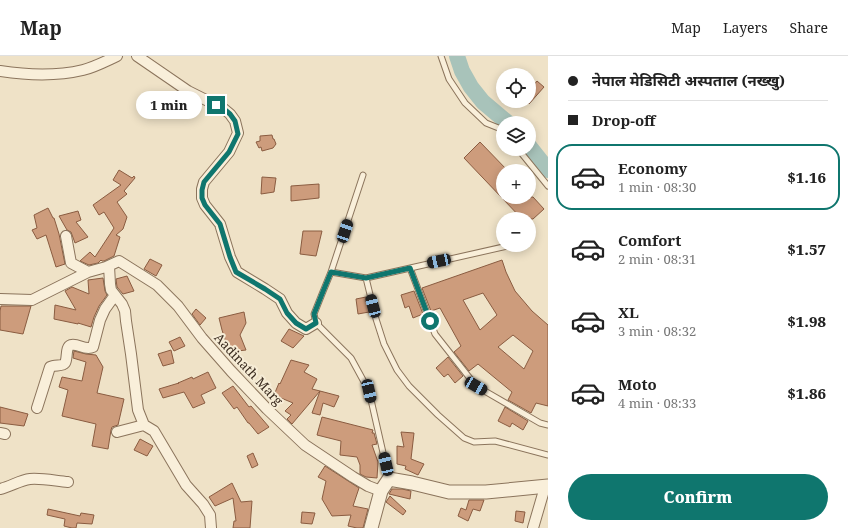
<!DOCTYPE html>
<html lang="en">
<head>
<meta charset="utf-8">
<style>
  :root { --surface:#fff; --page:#f6f6f6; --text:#222; --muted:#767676; --line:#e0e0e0; --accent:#0f766e }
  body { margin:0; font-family:"Noto Serif","Noto Sans Devanagari",serif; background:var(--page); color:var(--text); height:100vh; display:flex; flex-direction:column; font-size:15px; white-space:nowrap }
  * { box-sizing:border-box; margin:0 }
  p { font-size:13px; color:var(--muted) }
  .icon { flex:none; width:22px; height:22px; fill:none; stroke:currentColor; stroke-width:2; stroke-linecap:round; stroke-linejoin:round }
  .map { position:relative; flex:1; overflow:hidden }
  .details { display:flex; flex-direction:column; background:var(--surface); width:300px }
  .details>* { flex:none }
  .banner { display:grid; align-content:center; height:88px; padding:0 20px; background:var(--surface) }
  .controls { position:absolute; left:496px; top:12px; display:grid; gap:8px }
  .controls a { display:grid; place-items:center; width:40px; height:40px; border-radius:50%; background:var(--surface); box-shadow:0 2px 10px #0003; font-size:20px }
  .end { position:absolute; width:18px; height:18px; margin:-9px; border:5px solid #0f766e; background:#fff; box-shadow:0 0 0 2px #fff }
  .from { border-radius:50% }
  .bubble { position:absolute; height:28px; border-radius:14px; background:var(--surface); box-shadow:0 2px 10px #0003; font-size:13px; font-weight:800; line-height:28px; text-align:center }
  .car { position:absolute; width:12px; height:24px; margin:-12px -6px; border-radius:5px; box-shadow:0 0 3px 1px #0007; background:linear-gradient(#222 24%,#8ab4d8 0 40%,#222 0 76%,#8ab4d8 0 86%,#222 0) }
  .banner b { display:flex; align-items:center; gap:14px; height:38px; font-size:15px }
  .banner b+b { border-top:1px solid var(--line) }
  .banner i { width:10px; height:10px; background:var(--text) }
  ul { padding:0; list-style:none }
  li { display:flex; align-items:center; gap:12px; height:66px; margin:0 8px 6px; padding:0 12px; border:2px solid transparent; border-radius:16px }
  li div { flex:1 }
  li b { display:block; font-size:15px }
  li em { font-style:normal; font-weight:800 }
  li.selected { border-color:var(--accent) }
  li>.icon { width:36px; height:36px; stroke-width:1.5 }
  .button { display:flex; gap:8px; margin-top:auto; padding:8px 20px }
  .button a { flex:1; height:46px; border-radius:24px; background:var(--accent); color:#fff; font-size:16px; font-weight:800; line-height:46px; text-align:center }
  header { display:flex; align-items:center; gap:24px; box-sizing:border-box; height:56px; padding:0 20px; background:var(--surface); border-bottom:1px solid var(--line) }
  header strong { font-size:19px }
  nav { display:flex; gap:22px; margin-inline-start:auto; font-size:14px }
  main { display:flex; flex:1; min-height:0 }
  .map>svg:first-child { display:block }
</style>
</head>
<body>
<header>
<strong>Map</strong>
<nav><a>Map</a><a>Layers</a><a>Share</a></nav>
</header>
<main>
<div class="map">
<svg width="548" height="472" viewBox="0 0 548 472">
  <rect width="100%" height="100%" fill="#efe2c7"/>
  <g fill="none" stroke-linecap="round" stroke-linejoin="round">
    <path stroke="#a8c3ba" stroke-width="16" d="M 457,0 L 462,15 L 471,31 L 483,46 L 508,67
      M 529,90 L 548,114"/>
  </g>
  <path fill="#cd9c7c" stroke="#8a5c41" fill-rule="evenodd" d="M 537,25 L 544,31 L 529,48 L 529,35 Z
    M 272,79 L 273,83 L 274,83 L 276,88 L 273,92 L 262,95 L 261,91 L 259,92 L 256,86 L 260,85 L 260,80 Z
    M 480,86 L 508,115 L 503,115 L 503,141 L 533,141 L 544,153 L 533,163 L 522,163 L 464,102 Z
    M 119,114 L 132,122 L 134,120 L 135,122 L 124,135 L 127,138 L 117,146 L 127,161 L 123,173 L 116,179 L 120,181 L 114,200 L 104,205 L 102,205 L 101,204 L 98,207 L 89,209 L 80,205 L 90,196 L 95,201 L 114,172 L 104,156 L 99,159 L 93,149 L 121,129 L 113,124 Z
    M 262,121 L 276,122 L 274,136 L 261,138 Z
    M 319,128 L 319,142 L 291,145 L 291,130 Z
    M 48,152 L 53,162 L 54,162 L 59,178 L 65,208 L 56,211 L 46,179 L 37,183 L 32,174 L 37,172 L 34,159 Z
    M 78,155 L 81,164 L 76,166 L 88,181 L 75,187 L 71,176 L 67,174 L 59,160 Z
    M 303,175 L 322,175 L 316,200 L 300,198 Z
    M 150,203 L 162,209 L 156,220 L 144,213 Z
    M 502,204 L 506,216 L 515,235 L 532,255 L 548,269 L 548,350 L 536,347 L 531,357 L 508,344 L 512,336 L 478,308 L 469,315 L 454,296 L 461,290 L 440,252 L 431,255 L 422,232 ZM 483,237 L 497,259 L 480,274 L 463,244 ZM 513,279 L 533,295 L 524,313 L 498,291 Z
    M 127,220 L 134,235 L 123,238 L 117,231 L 116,223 Z
    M 103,222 L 105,235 L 107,239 L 99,250 L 94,261 L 91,271 L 78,267 L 78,268 L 54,263 L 55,249 L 76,254 L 65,235 L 72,231 L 89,238 L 88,224 Z
    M 414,235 L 423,258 L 413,262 L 409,250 L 405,252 L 401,239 Z
    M 366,241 L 369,256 L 358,258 L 356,243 Z
    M 1,250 L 31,250 L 23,278 L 0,274 L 0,255 Z
    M 196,253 L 206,262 L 200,269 L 192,258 Z
    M 244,256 L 246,267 L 240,279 L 246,294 L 229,296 L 222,274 L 219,262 Z
    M 289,273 L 304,280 L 293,292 L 281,285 Z
    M 180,281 L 185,290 L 174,295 L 169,286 Z
    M 171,294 L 174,307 L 163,310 L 158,298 Z
    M 74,295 L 86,298 L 96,299 L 103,311 L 97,337 L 124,343 L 118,369 L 112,371 L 111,374 L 108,393 L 92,390 L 96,368 L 62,360 L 68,334 L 59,331 L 62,321 L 82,325 L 86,306 L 73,302 Z
    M 448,301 L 463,320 L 455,327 L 448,318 L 444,321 L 436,312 Z
    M 291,304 L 309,309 L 304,316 L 317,323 L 312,333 L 320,335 L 292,368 L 287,363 L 291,359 L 285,355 L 293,347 L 274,339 L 279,327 L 280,328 Z
    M 208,316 L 216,332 L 201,339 L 205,347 L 193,352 L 184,336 L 163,342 L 159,333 L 179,327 L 178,327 L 192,321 L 193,323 Z
    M 233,330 L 249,351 L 251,350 L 269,371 L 258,378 L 249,367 L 248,367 L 237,351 L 234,353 L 222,337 Z
    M 320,335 L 339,340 L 334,351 L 323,347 L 320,359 L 312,357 Z
    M 0,351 L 28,358 L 24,370 L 0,367 Z
    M 505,351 L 528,365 L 523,374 L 512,367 L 510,371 L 498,365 Z
    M 322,361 L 373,374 L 372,377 L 374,377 L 377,388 L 372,389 L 378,406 L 377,422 L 366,421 L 360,418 L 360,409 L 357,401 L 340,399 L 341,385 L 317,379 Z
    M 401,376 L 414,377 L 411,403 L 424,408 L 418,419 L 405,413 L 406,410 L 397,408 L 397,390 L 404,391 Z
    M 140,383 L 153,390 L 147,400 L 134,394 Z
    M 253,397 L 258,409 L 252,412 L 247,400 Z
    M 325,410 L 359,432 L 353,450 L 368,453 L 363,472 L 357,472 L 348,470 L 351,459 L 332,460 L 322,443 L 326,425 L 318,421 Z
    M 232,427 L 241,446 L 252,445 L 250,472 L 233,472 L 234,465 L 236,465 L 233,442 L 215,450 L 209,441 Z
    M 392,433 L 402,433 L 411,435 L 410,443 L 389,438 Z
    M 390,440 L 406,455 L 403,459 L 386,446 Z
    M 469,444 L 484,444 L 480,455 L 473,453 L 468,465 L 458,460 L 461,452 L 466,454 Z
    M 48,453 L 80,460 L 81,457 L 94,459 L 92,468 L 77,467 L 76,472 L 72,472 L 64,470 L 65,463 L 47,459 Z
    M 516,455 L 525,456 L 523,467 L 515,465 Z
    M 302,456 L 315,457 L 312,468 L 301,467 Z"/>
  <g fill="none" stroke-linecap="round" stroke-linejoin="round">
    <defs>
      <path id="service" d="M 441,0 L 449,23 L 465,47 L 486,67 L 501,73 L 503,75
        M 518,93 L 548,130
        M 363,119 L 331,216 L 322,238 L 314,258 L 316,267 L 351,302 L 369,335 L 389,423
        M 410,212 L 435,278 L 476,330 L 540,367 L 548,369
        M 331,216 L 366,222 L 512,189
        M 366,222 L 376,263 L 384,288 L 397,314 L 409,330 L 438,359 L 464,382 L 474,386 L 495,385 L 548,399"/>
      <path id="minor" d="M 137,0 L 188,35 L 224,53 L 230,58 L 235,65 L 238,77 L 229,96 L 204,126 L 202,133 L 202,142 L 205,149 L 220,168 L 230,201 L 237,216 L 265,233 L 280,243 L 287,257 L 296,267 L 306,273 L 316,267
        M 0,15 C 26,19 58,20 83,14 C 95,11 106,5 117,0
        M 66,180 L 71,207 L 88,216 L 106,211 L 119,205 L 157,229 L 178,250 L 202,282 L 231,315 L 267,353 L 305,389 L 353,421 L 368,430 L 381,435
        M 109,210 L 110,228 L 111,234 L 122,248 L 125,255 L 126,265 L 131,298 L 138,354 L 144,369
        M 0,243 L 32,244 L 88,216
        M 37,352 L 50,311 C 55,308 62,311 65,307 C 68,302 65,291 71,289 C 78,287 85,295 93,291 L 100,264 L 105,253 L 115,239
        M 117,376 L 144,369 L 154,375 L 186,429 L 203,448 L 210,459 L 211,472
        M 0,377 L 5,378
        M 0,433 C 10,431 20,424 30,423 C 42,422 56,425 68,426
        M 533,472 L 545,431"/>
      <path id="tertiary" d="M 371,472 L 381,435 L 389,423 L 412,427 L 449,436 L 486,436 L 548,430"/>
    </defs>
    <use href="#service" stroke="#8b745c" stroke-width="7"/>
    <use href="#minor" stroke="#8b745c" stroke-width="12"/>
    <use href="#tertiary" stroke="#8b745c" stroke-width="15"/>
    <use href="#service" stroke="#f9efda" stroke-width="5"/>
    <use href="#minor" stroke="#f9efda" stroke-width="10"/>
    <use href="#tertiary" stroke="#f9efda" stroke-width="13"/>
  </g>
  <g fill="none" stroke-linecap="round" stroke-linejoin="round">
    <path stroke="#0f766e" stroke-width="5" d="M 216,49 L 224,53 L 230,58 L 235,65 L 238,78 L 229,96 L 204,126 L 202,134 L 202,142 L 205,149 L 220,168 L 230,201 L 236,216 L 265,233 L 280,243 L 287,257 L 296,267 L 306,273 L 316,267 L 314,258 L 322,238 L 331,216 L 366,222 L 410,212 L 430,265"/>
  </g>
  <g text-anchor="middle" stroke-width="4" stroke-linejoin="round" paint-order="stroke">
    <g font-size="13" fill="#3b2c20" stroke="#f6ecd6">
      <text transform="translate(249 313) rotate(47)" y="5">Aadinath Marg</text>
    </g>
  </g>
</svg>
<div class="controls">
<a><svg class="icon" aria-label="locate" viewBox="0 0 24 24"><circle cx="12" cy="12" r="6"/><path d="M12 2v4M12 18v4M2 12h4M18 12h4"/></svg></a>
<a><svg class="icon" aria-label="layers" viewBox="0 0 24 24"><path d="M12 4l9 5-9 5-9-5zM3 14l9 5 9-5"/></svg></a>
<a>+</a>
<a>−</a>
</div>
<i class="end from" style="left:430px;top:265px"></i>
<i class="end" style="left:216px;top:49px"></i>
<div class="bubble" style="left:136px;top:35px;width:66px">1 min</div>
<i class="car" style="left:345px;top:175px;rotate:18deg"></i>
<i class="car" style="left:439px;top:205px;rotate:258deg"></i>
<i class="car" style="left:373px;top:250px;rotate:345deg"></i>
<i class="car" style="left:476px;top:330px;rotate:120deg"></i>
<i class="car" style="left:369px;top:335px;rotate:167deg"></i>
<i class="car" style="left:386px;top:408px;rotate:347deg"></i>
</div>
<section class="details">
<div class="banner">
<b><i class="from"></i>नेपाल मेडिसिटी अस्पताल (नख्खु)</b>
<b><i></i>Drop-off</b>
</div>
<ul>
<li class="selected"><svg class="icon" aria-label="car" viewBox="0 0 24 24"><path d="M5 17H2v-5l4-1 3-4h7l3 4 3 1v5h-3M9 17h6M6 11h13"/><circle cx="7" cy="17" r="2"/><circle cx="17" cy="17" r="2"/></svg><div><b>Economy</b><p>1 min · 08:30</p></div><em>$1.16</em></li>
<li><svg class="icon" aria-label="car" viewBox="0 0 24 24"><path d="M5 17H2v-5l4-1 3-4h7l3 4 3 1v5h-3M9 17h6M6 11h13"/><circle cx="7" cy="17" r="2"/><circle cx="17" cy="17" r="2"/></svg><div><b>Comfort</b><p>2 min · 08:31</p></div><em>$1.57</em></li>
<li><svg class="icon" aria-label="car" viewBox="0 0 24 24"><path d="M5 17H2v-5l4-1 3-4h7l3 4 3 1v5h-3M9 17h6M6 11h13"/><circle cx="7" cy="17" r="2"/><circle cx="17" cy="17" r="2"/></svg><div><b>XL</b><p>3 min · 08:32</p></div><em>$1.98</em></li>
<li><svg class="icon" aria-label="car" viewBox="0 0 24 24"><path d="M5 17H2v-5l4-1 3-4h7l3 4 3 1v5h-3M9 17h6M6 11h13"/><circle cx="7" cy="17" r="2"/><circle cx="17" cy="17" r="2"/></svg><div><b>Moto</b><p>4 min · 08:33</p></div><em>$1.86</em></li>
</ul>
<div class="button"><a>Confirm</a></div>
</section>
</main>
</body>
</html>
